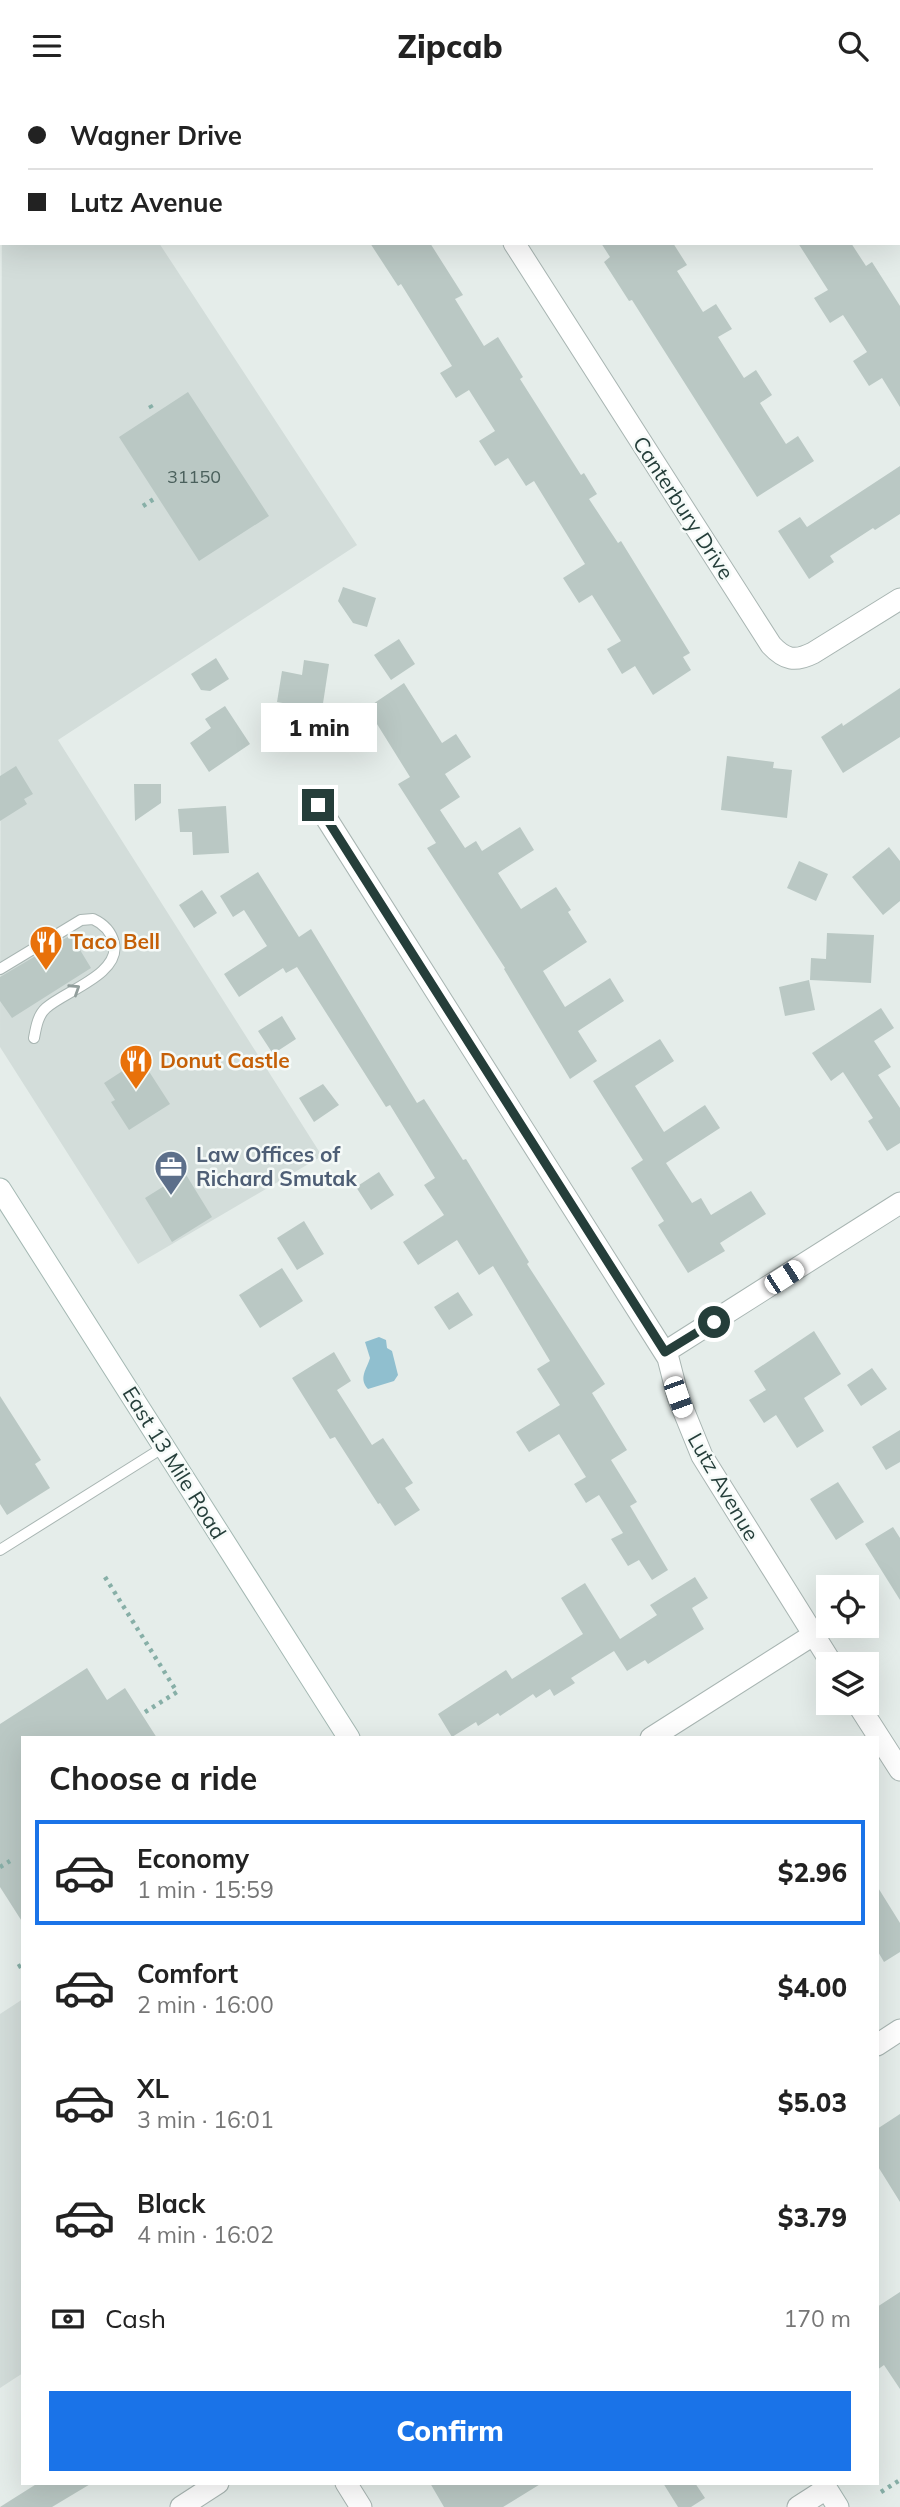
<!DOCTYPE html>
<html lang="en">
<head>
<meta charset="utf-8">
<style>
  :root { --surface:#fff; --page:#f6f6f6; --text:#222; --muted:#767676; --line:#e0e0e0; --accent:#1a73e8 }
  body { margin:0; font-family:Mulish,sans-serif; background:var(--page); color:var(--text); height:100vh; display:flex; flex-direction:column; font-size:26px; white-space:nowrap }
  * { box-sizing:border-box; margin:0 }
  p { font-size:23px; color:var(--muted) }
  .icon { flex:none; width:38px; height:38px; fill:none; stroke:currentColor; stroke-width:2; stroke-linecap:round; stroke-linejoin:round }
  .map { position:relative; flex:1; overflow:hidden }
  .side { position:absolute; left:21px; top:1645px; width:858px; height:749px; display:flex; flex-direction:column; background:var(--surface); border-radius:0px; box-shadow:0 7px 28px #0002 }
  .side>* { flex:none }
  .guide { position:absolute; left:0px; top:0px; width:901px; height:154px; box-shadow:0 7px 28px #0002; display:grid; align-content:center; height:154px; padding:0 28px; background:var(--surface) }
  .controls { position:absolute; left:816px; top:1484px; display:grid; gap:14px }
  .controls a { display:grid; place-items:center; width:63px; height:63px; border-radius:0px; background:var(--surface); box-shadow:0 7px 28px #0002; font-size:35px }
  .end { position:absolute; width:32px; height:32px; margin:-16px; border:9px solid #253e3a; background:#fff; box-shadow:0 0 0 4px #fff }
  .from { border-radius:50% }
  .bubble { position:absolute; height:49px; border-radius:0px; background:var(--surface); box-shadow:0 7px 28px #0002; font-size:23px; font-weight:800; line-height:49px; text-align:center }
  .car { position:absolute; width:21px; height:42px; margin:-21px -10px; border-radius:9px; box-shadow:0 0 5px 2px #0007; background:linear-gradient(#fff 24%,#345 0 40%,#fff 0 76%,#345 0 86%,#fff 0) }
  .guide b { display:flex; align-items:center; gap:24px; height:66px; font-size:26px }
  .guide b+b { border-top:2px solid var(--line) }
  .guide i { width:18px; height:18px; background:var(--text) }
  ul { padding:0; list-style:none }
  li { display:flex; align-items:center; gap:21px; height:105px; margin:0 14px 10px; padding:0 14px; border:4px solid transparent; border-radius:0px }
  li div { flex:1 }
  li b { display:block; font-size:26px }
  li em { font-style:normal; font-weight:800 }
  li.current { border-color:var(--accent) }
  li>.icon { width:63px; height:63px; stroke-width:1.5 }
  h2 { padding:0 28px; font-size:32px; line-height:84px }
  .pay { display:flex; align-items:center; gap:18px; height:77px; padding:0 28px; font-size:26px }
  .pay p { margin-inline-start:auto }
  .button { display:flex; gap:14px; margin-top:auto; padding:14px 28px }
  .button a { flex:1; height:80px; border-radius:0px; background:var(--accent); color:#fff; font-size:28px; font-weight:800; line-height:80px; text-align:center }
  header { display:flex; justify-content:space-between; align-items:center; height:91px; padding:0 28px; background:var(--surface); font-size:32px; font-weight:800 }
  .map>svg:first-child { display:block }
</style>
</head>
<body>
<header><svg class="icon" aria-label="menu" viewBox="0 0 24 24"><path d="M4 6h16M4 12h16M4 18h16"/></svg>Zipcab<svg class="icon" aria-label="search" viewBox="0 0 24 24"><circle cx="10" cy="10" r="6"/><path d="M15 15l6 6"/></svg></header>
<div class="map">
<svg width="900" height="2416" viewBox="0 0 900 2416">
  <rect width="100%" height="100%" fill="#e5edea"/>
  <path fill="#d3ddda" d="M 2,61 L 2,152 L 159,152 L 357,454 L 58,649 L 322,1065 L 138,1173 L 0,956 Z
    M 23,1908 L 23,2282 L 0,2297 L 0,1923 Z"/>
  <path fill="#90bfcf" d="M 379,1246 L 386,1249 L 387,1257 L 392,1260 L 398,1284 L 394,1290 L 368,1298 C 358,1287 367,1278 370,1267 L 365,1251 Z"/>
  <path fill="#bac8c4" d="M 370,152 L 430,152 L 463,204 L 455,208 L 484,255 L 498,246 L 523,286 L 520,288 L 581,384 L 584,382 L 597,403 L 589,408 L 618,452 L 621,450 L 690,562 L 683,566 L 691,579 L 653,604 L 635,575 L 622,583 L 607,558 L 621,550 L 592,504 L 579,512 L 563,487 L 585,473 L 534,390 L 526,395 L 508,367 L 495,375 L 479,350 L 495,340 L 469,299 L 456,307 L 440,282 L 452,275 L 401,193 L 398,195 Z
    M 601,152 L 673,152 L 687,174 L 677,180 L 703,221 L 716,213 L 732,238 L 718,246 L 744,287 L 756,279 L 772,304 L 760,312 L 786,353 L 798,345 L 814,370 L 757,406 L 632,209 L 629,210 L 604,171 L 610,166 Z
    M 798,152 L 851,152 L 866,175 L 872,171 L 900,215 L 900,316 L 882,287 L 869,295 L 853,270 L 867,261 L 843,224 L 830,232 L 814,207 L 828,199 Z
    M 188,301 L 269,425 L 199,470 L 119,346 Z
    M 900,375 L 900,423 L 875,439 L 873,437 L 830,465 L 834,471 L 809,488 L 778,440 L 800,426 L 807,436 Z
    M 343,496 L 376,507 L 367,536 L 353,532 L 338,510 Z
    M 399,548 L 415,573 L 391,589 L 374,564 Z
    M 216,567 L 229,588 L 210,600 L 201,599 L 191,583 Z
    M 304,569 L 329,573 L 322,619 L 277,611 L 282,580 L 302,584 Z
    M 404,592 L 442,652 L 456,643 L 471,666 L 445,683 L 460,706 L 440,719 L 465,757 L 476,750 L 482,760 L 520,736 L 534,759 L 498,782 L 521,818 L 556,796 L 571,819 L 568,821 L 587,851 L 543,880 L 565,916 L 610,887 L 624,910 L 578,940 L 597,970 L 570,988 L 504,878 L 505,877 L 427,757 L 436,752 L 398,693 L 410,686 L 367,617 Z
    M 900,597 L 900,646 L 843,682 L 821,646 L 842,632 L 843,635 Z
    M 225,615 L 250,653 L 209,681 L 190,652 L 211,637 L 205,628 Z
    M 727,665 L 774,671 L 773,677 L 792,679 L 787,727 L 721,719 Z
    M 16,675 L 33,703 L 24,708 L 27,713 L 0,730 L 0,685 Z
    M 134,693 L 161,693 L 161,712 L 135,730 Z
    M 226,715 L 229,762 L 193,764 L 192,741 L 180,741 L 178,718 Z
    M 889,756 L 900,770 L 900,810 L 883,824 L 852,786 Z
    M 799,770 L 828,783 L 816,810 L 787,797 Z
    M 258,781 L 299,846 L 311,838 L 417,1012 L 424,1008 L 463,1069 L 466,1068 L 529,1171 L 527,1173 L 605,1293 L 592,1302 L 627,1359 L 611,1369 L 637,1411 L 630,1415 L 668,1479 L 652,1489 L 639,1469 L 628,1475 L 611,1448 L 623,1442 L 599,1404 L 586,1412 L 574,1393 L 586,1386 L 559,1343 L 529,1361 L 516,1341 L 560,1314 L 537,1278 L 550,1270 L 493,1175 L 479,1184 L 457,1149 L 418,1174 L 403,1151 L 444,1124 L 424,1094 L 435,1087 L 390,1014 L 386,1016 L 297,876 L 286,882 L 283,877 L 239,906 L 224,883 L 267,855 L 244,819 L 233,826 L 220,805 Z
    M 202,799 L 217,822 L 194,837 L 179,814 Z
    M 827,842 L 874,844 L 871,892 L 810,889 L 811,867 L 826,868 Z
    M 71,844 L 91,877 L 12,927 L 0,910 L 0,886 Z
    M 809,889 L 815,919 L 785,925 L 779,896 Z
    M 881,917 L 894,937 L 874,950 L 891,976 L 878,984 L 900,1017 L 900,1052 L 887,1060 L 868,1030 L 873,1027 L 843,981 L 831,990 L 812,962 Z
    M 282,925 L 296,948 L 273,963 L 258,940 Z
    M 660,948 L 674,970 L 635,995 L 664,1041 L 705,1014 L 720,1037 L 666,1072 L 692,1112 L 701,1107 L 711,1124 L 751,1100 L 766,1123 L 720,1152 L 725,1160 L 688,1182 L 658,1134 L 664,1130 L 631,1077 L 643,1069 L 593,990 Z
    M 141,968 L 170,1013 L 129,1039 L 111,1011 L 115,1009 L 104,992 Z
    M 323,993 L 339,1014 L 314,1031 L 299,1007 Z
    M 379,1081 L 394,1104 L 371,1119 L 356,1096 Z
    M 185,1082 L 212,1126 L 172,1151 L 145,1107 Z
    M 304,1130 L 324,1163 L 297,1179 L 277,1147 Z
    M 282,1177 L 303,1210 L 260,1237 L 239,1204 Z
    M 458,1201 L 473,1224 L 449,1239 L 434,1216 Z
    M 814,1240 L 841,1283 L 804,1307 L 824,1340 L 797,1357 L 776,1324 L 764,1332 L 749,1309 L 766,1299 L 754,1280 Z
    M 334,1261 L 351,1290 L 337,1299 L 372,1354 L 383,1347 L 413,1392 L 405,1397 L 420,1419 L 395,1435 L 380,1412 L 378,1413 L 335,1346 L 330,1348 L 292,1287 Z
    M 872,1277 L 887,1298 L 861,1315 L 847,1294 Z
    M 0,1305 L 41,1369 L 35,1373 L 50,1397 L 7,1424 L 0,1413 Z
    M 900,1339 L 900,1371 L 886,1379 L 872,1356 Z
    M 838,1391 L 864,1431 L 836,1449 L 810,1408 Z
    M 893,1436 L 900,1447 L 900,1509 L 865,1453 Z
    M 695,1486 L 708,1507 L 692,1517 L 704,1538 L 648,1573 L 645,1569 L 627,1580 L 614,1560 L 571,1587 L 575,1592 L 554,1605 L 550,1598 L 536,1607 L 533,1603 L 500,1625 L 498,1622 L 478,1635 L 476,1631 L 452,1646 L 438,1623 L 506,1579 L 512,1588 L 583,1543 L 561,1507 L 585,1492 L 620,1548 L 657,1524 L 650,1514 Z
    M 87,1577 L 107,1609 L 125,1597 L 157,1647 L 23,1647 L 23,1832 L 0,1796 L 0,1633 Z
    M 877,1795 L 900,1832 L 900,1861 L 884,1871 L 877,1859 Z
    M 900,2023 L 900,2111 L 877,2074 L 877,2038 Z
    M 900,2201 L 900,2298 L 884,2274 L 877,2279 L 877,2216 Z
    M 38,2392 L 92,2392 L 52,2416 L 0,2416 Z
    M 430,2392 L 542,2392 L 503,2416 L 444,2416 Z
    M 663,2392 L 695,2392 L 705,2407 L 691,2416 L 678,2416 Z"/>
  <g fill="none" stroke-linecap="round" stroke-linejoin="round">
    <defs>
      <path id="service" d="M 0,878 L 81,829 L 93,828 C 104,833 111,840 114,852 C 121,883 65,900 46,917 C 38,924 36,936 34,947
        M 0,1459 L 164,1356"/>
      <path id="minor" d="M 417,0 L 418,2
        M 845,0 L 846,2
        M 900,86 L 900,87
        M 514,152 L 771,554 C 785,569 795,571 813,562 L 900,508
        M 318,714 L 668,1267 L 678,1306 L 702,1365 L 832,1573
        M 665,1261 L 900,1112
        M 857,1612 L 900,1679
        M 651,1647 L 813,1544
        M 877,1954 L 900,1939
        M 346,2392 L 361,2416
        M 181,2416 L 218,2392
        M 798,2416 L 826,2398"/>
      <path id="secondary" d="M 0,1098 L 349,1647
        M 823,2392 L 838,2416"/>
    </defs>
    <use href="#service" stroke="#a8b5b2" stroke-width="12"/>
    <use href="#minor" stroke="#a8b5b2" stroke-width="23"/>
    <use href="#secondary" stroke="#a4b8b3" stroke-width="23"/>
    <path stroke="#87afa7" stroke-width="4.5" stroke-dasharray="3.5 5" stroke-linecap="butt" d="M 150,314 L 154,321
      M 143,415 L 157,406
      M 105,1486 L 177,1601 L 142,1623
      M 0,1776 L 10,1770
      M 18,1876 L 23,1873
      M 881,2401 L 900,2389"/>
    <use href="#service" stroke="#fff" stroke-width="10"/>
    <use href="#minor" stroke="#fff" stroke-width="21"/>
    <use href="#secondary" stroke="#fff" stroke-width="21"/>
  </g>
  <defs><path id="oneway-chevron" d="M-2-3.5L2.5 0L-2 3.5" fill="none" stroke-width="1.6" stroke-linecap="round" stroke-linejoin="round" transform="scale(1.75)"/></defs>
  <use stroke="#929e9c" href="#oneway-chevron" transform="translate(75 898) rotate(-33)"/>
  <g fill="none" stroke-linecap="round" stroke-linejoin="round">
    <path stroke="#253e3a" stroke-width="9" d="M 318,714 L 665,1261 L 714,1231"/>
  </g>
  <defs>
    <symbol id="restaurant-pin" viewBox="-11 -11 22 30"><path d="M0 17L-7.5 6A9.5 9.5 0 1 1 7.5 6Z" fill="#e8710a" stroke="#f5faf8"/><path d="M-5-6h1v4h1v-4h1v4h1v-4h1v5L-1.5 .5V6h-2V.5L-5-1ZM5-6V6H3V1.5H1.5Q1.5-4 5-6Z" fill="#fff"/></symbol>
    <symbol id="office-pin" viewBox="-11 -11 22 30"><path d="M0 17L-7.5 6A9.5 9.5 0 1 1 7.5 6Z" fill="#5c6f8a" stroke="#f5faf8"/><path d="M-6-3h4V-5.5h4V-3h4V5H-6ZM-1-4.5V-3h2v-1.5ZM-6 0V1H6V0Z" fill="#fff"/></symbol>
  </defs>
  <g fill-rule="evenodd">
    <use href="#restaurant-pin" x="27" y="832" width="38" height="52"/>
    <use href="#restaurant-pin" x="117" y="951" width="38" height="52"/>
    <use href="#office-pin" x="152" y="1057" width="38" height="52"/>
  </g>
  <g text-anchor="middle" stroke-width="5" stroke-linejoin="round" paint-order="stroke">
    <g font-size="18" fill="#4a605c">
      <text x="194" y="392">31150</text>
    </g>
    <g font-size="21" fill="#253e3a" stroke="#f5faf8">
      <text transform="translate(683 417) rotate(57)" y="7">Canterbury Drive</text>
      <text transform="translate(174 1372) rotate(58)" y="7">East 13 Mile Road</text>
      <text transform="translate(723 1396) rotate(60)" y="7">Lutz Avenue</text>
    </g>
    <g font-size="21" font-weight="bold" fill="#c56008" stroke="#f5faf8" text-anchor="start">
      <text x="70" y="858">Taco Bell</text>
      <text x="160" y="977">Donut Castle</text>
    </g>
    <g font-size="21" font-weight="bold" fill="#4e5e75" stroke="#f5faf8" text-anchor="start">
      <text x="196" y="1071">Law Offices of<tspan x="196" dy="24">Richard Smutak</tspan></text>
    </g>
  </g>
</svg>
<div class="controls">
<a><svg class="icon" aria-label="locate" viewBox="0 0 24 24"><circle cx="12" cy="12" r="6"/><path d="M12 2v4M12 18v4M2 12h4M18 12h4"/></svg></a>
<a><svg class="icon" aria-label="layers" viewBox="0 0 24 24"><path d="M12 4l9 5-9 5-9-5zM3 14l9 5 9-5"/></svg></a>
</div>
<i class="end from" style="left:714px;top:1231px"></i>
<i class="end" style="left:318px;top:714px"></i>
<div class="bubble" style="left:261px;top:612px;width:116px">1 min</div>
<i class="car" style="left:784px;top:1186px;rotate:57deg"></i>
<i class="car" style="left:678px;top:1306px;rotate:160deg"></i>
<div class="guide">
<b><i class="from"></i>Wagner Drive</b>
<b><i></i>Lutz Avenue</b>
</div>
<section class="side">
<h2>Choose a ride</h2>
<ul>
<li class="current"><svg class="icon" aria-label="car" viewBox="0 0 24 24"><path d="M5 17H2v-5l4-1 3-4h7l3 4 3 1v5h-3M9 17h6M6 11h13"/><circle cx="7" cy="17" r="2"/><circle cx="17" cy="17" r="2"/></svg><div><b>Economy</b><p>1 min · 15:59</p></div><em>$2.96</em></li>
<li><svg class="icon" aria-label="car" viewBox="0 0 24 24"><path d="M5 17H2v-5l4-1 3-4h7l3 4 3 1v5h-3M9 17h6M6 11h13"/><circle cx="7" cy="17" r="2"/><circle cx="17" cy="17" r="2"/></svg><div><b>Comfort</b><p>2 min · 16:00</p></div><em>$4.00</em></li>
<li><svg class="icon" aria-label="car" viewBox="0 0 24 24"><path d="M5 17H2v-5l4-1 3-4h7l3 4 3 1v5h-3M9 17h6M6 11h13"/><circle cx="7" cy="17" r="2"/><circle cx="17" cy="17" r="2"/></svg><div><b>XL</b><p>3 min · 16:01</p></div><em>$5.03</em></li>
<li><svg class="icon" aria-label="car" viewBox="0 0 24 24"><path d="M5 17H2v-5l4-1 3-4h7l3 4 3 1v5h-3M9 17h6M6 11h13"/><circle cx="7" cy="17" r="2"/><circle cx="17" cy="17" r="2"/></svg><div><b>Black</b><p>4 min · 16:02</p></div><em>$3.79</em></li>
</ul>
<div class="pay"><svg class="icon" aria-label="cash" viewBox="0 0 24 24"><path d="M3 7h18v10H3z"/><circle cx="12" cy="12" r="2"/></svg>Cash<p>170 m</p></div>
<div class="button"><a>Confirm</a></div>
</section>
</div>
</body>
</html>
